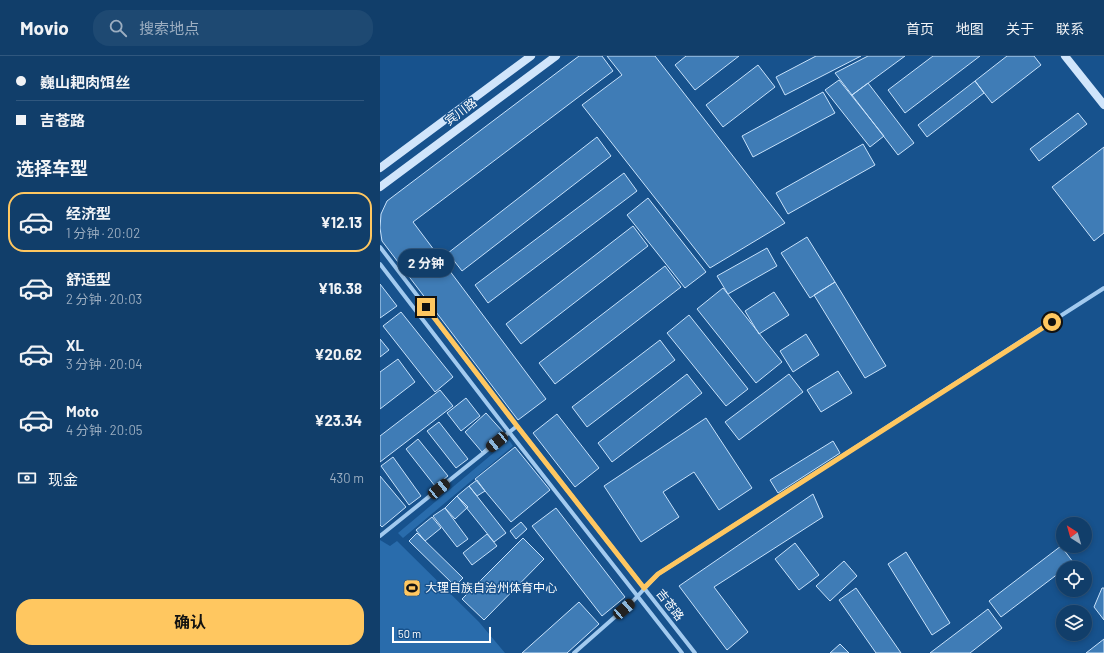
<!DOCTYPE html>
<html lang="zh">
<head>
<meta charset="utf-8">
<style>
  :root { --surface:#113e6a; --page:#1e4972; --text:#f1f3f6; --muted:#9caec1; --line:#30577e; --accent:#ffc760 }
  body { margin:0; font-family:Barlow,"Noto Sans SC",sans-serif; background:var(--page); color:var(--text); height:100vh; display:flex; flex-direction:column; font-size:15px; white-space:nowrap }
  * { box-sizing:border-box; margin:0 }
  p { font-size:13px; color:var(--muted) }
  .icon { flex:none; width:22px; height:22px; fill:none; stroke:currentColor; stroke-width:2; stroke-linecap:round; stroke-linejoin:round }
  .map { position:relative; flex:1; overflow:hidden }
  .panel { display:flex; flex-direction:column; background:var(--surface); width:380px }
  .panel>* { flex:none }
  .banner { display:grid; align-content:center; height:88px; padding:0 16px; background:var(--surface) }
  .needle { width:26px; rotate:323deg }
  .fabs { position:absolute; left:676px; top:461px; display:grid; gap:8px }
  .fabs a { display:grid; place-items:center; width:36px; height:36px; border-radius:50%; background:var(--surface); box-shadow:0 2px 6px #0003,0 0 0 1px var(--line); font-size:20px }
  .scale { position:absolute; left:12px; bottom:10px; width:99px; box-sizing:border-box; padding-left:4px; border:2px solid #fff; border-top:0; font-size:11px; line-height:14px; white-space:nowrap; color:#fff; -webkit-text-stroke:3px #17528d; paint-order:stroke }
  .end { position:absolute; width:18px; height:18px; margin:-9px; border:5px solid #ffc760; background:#111; box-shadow:0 0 0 2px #111 }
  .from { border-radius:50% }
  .bubble { position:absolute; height:28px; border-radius:14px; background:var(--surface); box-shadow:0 2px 6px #0003,0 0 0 1px var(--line); font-size:13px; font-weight:700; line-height:28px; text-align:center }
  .car { position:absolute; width:12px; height:24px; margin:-12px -6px; border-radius:5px; box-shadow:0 0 3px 1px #0007; background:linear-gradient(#222 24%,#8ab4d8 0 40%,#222 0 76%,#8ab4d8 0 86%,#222 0) }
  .banner b { display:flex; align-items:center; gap:14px; height:38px; font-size:15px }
  .banner b+b { border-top:1px solid var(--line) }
  .banner i { width:10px; height:10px; background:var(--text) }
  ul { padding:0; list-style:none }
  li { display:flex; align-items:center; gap:12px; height:60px; margin:0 8px 6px; padding:0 8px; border:2px solid transparent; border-radius:16px }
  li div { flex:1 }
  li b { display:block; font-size:15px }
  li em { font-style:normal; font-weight:700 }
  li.current { border-color:var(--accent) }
  li>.icon { width:36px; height:36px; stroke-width:1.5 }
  h2 { padding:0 16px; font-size:18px; line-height:48px }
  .pay { display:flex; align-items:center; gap:10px; height:44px; padding:0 16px; font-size:15px }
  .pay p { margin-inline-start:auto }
  .cta { display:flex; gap:8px; margin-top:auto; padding:8px 16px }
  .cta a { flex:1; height:46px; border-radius:16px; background:var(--accent); color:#111; font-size:16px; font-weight:700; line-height:46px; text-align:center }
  header { display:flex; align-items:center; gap:24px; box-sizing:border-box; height:56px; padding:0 20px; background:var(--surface); border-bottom:1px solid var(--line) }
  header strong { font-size:19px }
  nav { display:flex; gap:22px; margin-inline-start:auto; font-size:14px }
  .search { width:280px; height:36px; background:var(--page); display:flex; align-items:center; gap:10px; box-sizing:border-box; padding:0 14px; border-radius:16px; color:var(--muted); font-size:15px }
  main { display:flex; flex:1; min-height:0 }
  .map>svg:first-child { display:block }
</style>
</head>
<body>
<header>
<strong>Movio</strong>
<div class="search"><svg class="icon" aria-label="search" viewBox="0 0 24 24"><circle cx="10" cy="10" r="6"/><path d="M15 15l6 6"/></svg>搜索地点</div>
<nav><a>首页</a><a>地图</a><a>关于</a><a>联系</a></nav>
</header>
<main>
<section class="panel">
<div class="banner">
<b><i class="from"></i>巍山耙肉饵丝</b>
<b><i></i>吉苍路</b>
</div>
<h2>选择车型</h2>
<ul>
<li class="current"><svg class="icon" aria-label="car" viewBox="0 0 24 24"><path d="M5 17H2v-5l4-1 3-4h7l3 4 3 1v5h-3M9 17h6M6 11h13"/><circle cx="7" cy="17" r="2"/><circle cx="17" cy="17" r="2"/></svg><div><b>经济型</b><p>1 分钟 · 20:02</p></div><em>¥12.13</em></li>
<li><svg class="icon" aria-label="car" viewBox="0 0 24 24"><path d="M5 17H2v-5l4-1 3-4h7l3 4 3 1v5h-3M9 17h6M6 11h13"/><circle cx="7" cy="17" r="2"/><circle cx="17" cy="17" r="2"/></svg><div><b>舒适型</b><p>2 分钟 · 20:03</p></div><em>¥16.38</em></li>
<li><svg class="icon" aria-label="car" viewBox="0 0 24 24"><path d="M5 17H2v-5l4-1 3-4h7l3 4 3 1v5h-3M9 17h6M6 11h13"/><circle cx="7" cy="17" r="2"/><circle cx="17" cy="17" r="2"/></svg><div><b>XL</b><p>3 分钟 · 20:04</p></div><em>¥20.62</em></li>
<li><svg class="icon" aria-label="car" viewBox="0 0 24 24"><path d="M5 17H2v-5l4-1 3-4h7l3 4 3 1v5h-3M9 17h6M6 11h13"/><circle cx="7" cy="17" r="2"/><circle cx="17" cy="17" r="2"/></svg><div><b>Moto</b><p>4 分钟 · 20:05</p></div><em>¥23.34</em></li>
</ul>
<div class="pay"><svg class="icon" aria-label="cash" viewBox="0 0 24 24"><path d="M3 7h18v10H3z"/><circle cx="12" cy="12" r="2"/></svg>现金<p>430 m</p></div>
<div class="cta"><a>确认</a></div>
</section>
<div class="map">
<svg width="724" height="597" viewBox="0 0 724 597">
  <rect width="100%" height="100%" fill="#17528d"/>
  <path fill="#296cac" d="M 129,384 L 133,390 L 23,482 L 18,477 Z
    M 0,484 L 10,490 L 17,485 L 99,566 L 125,597 L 0,597 Z"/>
  <path fill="#3f7cb6" stroke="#c8e2fb" d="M 199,0 L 222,0 L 233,15 L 33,166 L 166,343 L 138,364 L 2,185 L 0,172 L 1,158 L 7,145 Z
    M 227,0 L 275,0 L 405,167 L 330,212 L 202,49 L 242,19 Z
    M 306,0 L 359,0 L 315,34 L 295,9 Z
    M 436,0 L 481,0 L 405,39 L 396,21 Z
    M 488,0 L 525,0 L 472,39 L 455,17 Z
    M 553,0 L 600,0 L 525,57 L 508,34 Z
    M 627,0 L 654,0 L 661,9 L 612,47 L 595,25 Z
    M 378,9 L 395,31 L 343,71 L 326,49 Z
    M 459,24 L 504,80 L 490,91 L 445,34 Z
    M 595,25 L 604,37 L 547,81 L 538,69 Z
    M 488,27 L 534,87 L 518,99 L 472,39 Z
    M 443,36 L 455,57 L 373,101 L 362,80 Z
    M 698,57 L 707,68 L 659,105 L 650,93 Z
    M 217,81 L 231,100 L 82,215 L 68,197 Z
    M 483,88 L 495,109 L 408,158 L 396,137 Z
    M 724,91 L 724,177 L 714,185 L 672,131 Z
    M 244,117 L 257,135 L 108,247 L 95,229 Z
    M 268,142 L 326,216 L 305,232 L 247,159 Z
    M 253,170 L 268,190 L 141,288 L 126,268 Z
    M 427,181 L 455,226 L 430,242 L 401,197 Z
    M 387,192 L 397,210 L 348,238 L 337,220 Z
    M 285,210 L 301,231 L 175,328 L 159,307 Z
    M 455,226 L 506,310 L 485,322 L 434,239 Z
    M 0,228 L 17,250 L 0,262 Z
    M 343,232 L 402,306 L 376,327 L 317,253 Z
    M 394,236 L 409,259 L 379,278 L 365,255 Z
    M 21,256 L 73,321 L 55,336 L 3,270 Z
    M 309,259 L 368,333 L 346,350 L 287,277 Z
    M 426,278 L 439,299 L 413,316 L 400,295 Z
    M 0,283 L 9,294 L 0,301 Z
    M 280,284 L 295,304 L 207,371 L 192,351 Z
    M 18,303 L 35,326 L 0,353 L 0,316 Z
    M 458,315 L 472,337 L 441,356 L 427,334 Z
    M 307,318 L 322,337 L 232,406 L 218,387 Z
    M 409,318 L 423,336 L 359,384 L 345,366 Z
    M 60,334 L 73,350 L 0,406 L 0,380 Z
    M 86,342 L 100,360 L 81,375 L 67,357 Z
    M 106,357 L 124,377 L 102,396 L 85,376 Z
    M 177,358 L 219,412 L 195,431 L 153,377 Z
    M 326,362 L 372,432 L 339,454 L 314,416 L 283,436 L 299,461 L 261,486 L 224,430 Z
    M 59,366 L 88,403 L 76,412 L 47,375 Z
    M 38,383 L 68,420 L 55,430 L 26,393 Z
    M 453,385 L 460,397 L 398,437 L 390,424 Z
    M 135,391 L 170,434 L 131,466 L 95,423 Z
    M 13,401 L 41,440 L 29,449 L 1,410 Z
    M 0,420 L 26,451 L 2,471 L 0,469 Z
    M 97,424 L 105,435 L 97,440 L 89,430 Z
    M 89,430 L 126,477 L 114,486 L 77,440 Z
    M 433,438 L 443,461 L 334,531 L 368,576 L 347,594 L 299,530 Z
    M 77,440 L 88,451 L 75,463 L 65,452 Z
    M 65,452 L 88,483 L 77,491 L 53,460 Z
    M 176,452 L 245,541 L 222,560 L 152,470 Z
    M 52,461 L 61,472 L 45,485 L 36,474 Z
    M 141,466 L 147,473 L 136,483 L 130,475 Z
    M 37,477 L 83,522 L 75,530 L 29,485 Z
    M 107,478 L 117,490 L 92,509 L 83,497 Z
    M 143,482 L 164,503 L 104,564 L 82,543 Z
    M 415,487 L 439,519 L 419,534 L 395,503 Z
    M 681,490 L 693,506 L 686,512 L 683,512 L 683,514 L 621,561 L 609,545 Z
    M 526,496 L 570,567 L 552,579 L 508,508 Z
    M 464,505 L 477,520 L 450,545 L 436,530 Z
    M 476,532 L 521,597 L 496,597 L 459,544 Z
    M 722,532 L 724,532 L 724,564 L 714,551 Z
    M 199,546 L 219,568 L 187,597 L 142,597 Z
    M 608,553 L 622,572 L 590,597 L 550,597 Z
    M 724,583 L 724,597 L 706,597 Z
    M 460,588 L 469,597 L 450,597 Z"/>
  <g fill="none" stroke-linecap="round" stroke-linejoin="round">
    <path stroke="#a2caef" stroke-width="4" d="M 0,191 L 137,370 L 315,597
      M 0,208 L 129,376 L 302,597
      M 0,480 L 137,370
      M 194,597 L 253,545 L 278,518 L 724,232"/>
    <path stroke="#d0e5fb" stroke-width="8" d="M 685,0 L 724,49
      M 0,112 L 151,0
      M 0,131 L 176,0"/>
  </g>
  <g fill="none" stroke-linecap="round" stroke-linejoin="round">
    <path stroke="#ffc760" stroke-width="5" d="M 46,251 L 137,370 L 264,532 L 278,518 L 672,266"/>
  </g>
  <defs>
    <symbol id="stadium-square" viewBox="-11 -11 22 22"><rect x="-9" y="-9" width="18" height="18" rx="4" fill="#ffc760" stroke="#17528d"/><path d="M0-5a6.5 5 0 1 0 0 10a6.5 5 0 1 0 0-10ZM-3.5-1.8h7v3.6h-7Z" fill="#111"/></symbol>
  </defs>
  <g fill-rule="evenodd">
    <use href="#stadium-square" x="22" y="522" width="20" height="20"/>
  </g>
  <g text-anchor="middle" stroke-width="3" stroke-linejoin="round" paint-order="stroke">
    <g font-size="12" fill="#fff" stroke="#17528d">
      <text transform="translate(81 56) rotate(-37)" y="4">宾川路</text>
      <text transform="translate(290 549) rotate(52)" y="4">吉苍路</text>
    </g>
    <g font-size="12" fill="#fff" stroke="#17528d" text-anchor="start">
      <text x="45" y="536">大理自族自治州体育中心</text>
    </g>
  </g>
</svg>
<div class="fabs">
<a><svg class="needle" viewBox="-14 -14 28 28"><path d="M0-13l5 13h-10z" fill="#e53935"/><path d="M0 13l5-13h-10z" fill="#9caec1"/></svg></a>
<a><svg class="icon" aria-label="locate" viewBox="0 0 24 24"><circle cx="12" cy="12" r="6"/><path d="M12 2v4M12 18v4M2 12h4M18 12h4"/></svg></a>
<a><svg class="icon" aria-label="layers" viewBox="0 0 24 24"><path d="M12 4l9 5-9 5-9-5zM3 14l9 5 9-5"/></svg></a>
</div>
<div class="scale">50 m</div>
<i class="end from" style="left:672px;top:266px"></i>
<i class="end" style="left:46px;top:251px"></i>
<div class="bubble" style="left:18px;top:193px;width:56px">2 分钟</div>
<i class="car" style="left:117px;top:386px;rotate:231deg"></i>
<i class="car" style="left:59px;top:433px;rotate:51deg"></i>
<i class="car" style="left:244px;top:553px;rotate:49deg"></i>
</div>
</main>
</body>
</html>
